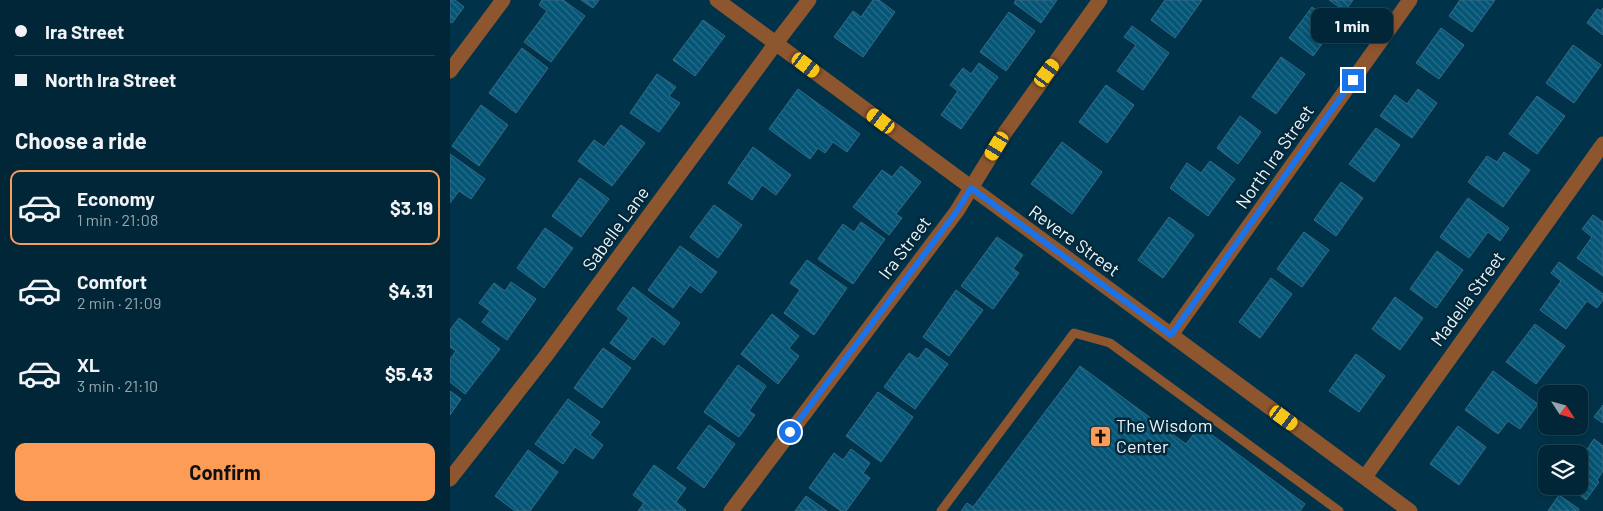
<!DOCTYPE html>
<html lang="en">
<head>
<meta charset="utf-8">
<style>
  :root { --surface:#002638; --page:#0e3243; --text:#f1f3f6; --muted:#95a5ae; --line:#224353; --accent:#fd9c56 }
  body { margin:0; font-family:Barlow,sans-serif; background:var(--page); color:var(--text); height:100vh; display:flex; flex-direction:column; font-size:19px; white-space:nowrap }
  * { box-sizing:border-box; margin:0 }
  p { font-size:16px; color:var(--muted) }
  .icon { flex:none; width:28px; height:28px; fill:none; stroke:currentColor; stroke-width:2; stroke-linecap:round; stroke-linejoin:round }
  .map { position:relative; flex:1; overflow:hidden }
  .sheet { display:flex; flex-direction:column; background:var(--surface); width:450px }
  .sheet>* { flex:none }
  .banner { display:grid; align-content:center; height:110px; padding:0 15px; background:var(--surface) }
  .needle { width:32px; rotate:126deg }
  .fabs { position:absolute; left:1088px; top:385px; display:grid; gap:10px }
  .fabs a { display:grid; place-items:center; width:50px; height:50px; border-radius:10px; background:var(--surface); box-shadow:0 2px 8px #0003,0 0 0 1px var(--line); font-size:25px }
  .end { position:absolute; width:22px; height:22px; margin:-11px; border:6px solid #1a73e8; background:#fff; box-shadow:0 0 0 2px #fff }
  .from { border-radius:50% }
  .bubble { position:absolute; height:35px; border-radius:10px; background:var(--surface); box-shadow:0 2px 8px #0003,0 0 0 1px var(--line); font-size:16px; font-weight:700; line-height:35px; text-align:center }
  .car { position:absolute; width:15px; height:30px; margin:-15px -8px; border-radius:6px; box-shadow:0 0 4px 1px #0007; background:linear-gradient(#f5c518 24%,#345 0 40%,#f5c518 0 76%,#345 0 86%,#f5c518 0) }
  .banner b { display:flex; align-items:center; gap:18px; height:48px; font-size:19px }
  .banner b+b { border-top:1px solid var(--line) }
  .banner i { width:12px; height:12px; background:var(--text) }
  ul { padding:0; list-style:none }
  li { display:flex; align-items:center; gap:15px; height:75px; margin:0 10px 8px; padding:0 5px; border:2px solid transparent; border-radius:10px }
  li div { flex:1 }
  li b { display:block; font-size:19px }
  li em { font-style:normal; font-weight:700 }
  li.on { border-color:var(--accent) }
  li>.icon { width:45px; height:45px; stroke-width:1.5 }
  h2 { padding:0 15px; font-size:22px; line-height:60px }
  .button { display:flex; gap:10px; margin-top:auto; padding:10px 15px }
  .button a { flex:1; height:58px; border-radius:10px; background:var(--accent); color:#111; font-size:20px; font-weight:700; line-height:58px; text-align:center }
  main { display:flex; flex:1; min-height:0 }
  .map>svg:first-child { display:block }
</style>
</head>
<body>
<main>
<section class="sheet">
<div class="banner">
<b><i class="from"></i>Ira Street</b>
<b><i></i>North Ira Street</b>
</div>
<h2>Choose a ride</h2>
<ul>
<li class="on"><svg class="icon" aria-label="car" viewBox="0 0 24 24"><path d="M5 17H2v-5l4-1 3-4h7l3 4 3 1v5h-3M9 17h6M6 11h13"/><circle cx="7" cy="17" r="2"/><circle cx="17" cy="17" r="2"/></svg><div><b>Economy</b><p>1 min · 21:08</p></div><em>$3.19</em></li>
<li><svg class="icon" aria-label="car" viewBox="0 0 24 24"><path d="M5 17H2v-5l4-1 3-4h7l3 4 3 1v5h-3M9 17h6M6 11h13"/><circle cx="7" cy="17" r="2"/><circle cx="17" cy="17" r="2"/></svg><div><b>Comfort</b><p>2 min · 21:09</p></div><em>$4.31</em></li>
<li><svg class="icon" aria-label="car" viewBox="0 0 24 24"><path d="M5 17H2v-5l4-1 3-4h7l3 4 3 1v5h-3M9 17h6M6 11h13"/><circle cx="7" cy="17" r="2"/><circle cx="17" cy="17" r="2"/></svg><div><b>XL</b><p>3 min · 21:10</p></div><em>$5.43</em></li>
</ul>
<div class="button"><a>Confirm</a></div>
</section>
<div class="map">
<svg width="1153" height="511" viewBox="0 0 1153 511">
  <defs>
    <pattern id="building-back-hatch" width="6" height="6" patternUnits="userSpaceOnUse" patternTransform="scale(1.25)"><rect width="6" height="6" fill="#045576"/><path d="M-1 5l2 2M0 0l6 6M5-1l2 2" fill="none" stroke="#296e8a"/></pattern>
  </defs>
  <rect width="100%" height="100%" fill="#00334a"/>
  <path fill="url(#building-back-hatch)" stroke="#3b6983" d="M 0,0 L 5,0 L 14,7 L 2,23 L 0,22 Z
    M 92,0 L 113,0 L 135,16 L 101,62 L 74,42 L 97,11 L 89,5 Z
    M 131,0 L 149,0 L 143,8 Z
    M 423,0 L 429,0 L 445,12 L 413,57 L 384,37 L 403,11 L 411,17 Z
    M 566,0 L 607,0 L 591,23 L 564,3 Z
    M 715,0 L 752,0 L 725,38 L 701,20 Z
    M 879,0 L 903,0 L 895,11 Z
    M 1010,0 L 1045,0 L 1022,32 L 999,16 Z
    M 862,7 L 886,25 L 863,56 L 839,38 Z
    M 1153,8 L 1153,35 L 1137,23 L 1147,9 L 1151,11 Z
    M 559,12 L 585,31 L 556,71 L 530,52 Z
    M 253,20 L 275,36 L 245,76 L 223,60 Z
    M 682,26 L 719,53 L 693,90 L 667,71 L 686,45 L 674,37 Z
    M 991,28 L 1014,45 L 989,79 L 966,63 Z
    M 1123,45 L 1151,65 L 1124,103 L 1096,83 Z
    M 72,48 L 98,68 L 66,113 L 39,93 Z
    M 831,57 L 855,74 L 826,114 L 802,97 Z
    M 529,63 L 548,77 L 511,129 L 491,115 L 508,91 L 500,85 L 513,68 L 521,74 Z
    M 207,74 L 226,87 L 219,96 L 230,103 L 209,132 L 180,113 Z
    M 656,85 L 684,105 L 657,143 L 629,122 Z
    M 348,89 L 410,134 L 397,152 L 383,142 L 375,153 L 368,148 L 360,159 L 319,129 Z
    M 968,89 L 987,103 L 962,138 L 930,116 L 945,95 L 957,104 Z
    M 1087,96 L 1115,116 L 1087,154 L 1059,134 Z
    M 31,105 L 58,125 L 29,166 L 2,146 Z
    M 790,116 L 811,132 L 788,164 L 767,148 Z
    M 171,125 L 195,143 L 162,186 L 128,161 L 144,140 L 154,147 Z
    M 926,128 L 950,145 L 924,182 L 899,164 Z
    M 612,142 L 652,172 L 622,214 L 581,184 Z
    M 303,147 L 341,175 L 326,195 L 312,185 L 302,200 L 278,183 Z
    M 1054,152 L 1080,170 L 1053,207 L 1018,182 L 1037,156 L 1047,162 Z
    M 0,154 L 35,179 L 21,199 L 9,191 L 0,203 Z
    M 760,161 L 785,179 L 758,216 L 720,188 L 737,163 L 751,173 Z
    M 451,166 L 471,182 L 446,214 L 452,218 L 439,235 L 403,207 L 432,170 L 442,177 Z
    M 130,178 L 159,199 L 131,237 L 102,216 Z
    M 891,182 L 913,198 L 886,236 L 864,220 Z
    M 1018,198 L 1059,228 L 1050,241 L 1038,232 L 1019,258 L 990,237 Z
    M 264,205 L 292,225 L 268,258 L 240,237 Z
    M 1143,215 L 1153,222 L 1153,276 L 1127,258 L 1142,237 L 1132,229 Z
    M 719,217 L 744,235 L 713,278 L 688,260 Z
    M 411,222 L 435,239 L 403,284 L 368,259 L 393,224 L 404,232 Z
    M 95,228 L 123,248 L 94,288 L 67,268 Z
    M 854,232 L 879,250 L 852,287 L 827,269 Z
    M 547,237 L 573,255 L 563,269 L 569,273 L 543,309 L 511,286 Z
    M 230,246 L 267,272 L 251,293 L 240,285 L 223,308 L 198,290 Z
    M 987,251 L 1013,270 L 986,308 L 960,289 Z
    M 357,260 L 397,288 L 364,335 L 334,313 L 350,290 L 340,283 Z
    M 1109,262 L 1153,294 L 1153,300 L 1147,308 L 1137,301 L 1116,329 L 1090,310 L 1111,281 L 1101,273 Z
    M 821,278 L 842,294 L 810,338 L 789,322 Z
    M 61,282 L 86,299 L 57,340 L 32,322 L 40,311 L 29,303 L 44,283 L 55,291 Z
    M 183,287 L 230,323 L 214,345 L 202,336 L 184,360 L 160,343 L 179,318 L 167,309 Z
    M 506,290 L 533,310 L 499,356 L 473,337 Z
    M 945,297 L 973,318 L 950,350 L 922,329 Z
    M 322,314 L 349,336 L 339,348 L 349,356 L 328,384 L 291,354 Z
    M 9,318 L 50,349 L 15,394 L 0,382 L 0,359 L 6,351 L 0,347 L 0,330 Z
    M 1085,324 L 1115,346 L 1086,384 L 1056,362 Z
    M 153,348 L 181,368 L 152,408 L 124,388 Z
    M 476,348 L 498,364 L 465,409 L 434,387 L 459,353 L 468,359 Z
    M 906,354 L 935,376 L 909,412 L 879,391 Z
    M 288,365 L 316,386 L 299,411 L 305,415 L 289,437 L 254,412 Z
    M 630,366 L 736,444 L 750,426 L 855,504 L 850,511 L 511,511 L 517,503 L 523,507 Z
    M 1043,371 L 1088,404 L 1070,429 L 1058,421 L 1048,434 L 1015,410 Z
    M 0,391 L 11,399 L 0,415 Z
    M 428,392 L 463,417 L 431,462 L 396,436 Z
    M 118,399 L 150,422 L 140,435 L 153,445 L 143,459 L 125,447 L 113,464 L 85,444 Z
    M 1153,405 L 1153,423 L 1144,417 Z
    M 259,425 L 285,444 L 254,488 L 227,468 Z
    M 1008,426 L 1036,447 L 1009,485 L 980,464 Z
    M 1144,439 L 1153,446 L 1153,471 L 1147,480 L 1149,482 L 1136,500 L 1118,486 L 1129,486 L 1129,467 L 1134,470 L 1140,463 L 1132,457 Z
    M 401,449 L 420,463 L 413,473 L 420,478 L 396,511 L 391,511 L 359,488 L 384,453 L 393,460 Z
    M 78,450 L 108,472 L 80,511 L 65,511 L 45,496 Z
    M 204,465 L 236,488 L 226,502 L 236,510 L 235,511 L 188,511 L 194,503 L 183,495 Z
    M 1109,495 L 1129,509 L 1128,511 L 1098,511 Z
    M 356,496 L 377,511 L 345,511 Z"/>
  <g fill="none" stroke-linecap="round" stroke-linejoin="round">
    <path stroke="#8e562e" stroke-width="9" d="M 491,511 L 624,333 L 660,343 L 889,511"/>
    <path stroke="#8e562e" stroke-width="15" d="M 267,0 L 960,511
      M 0,71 L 53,0
      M 721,335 L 960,0
      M 915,477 L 1153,144
      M 0,479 L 95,357 L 326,43 L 359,0
      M 281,511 L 507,211 L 556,131 L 650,0"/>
  </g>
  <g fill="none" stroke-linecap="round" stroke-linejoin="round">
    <path stroke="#1a73e8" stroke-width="6" d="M 340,432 L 507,211 L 521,188 L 721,335 L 903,80"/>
  </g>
  <defs>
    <symbol id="church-square" viewBox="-11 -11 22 22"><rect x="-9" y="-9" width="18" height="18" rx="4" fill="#fd9c56" stroke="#03283a"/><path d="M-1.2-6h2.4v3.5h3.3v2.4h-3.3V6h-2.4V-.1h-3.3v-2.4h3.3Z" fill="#111"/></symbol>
  </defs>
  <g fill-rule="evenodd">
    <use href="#church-square" x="638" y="424" width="25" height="25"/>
  </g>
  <g text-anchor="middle" stroke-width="5" stroke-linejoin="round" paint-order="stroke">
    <g font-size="18" fill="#edf6fc" stroke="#03283a">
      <text transform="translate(825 157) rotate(-55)" y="6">North Ira Street</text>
      <text transform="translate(166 229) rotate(-54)" y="6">Sabelle Lane</text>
      <text transform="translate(624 241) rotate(36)" y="6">Revere Street</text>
      <text transform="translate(455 248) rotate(-53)" y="6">Ira Street</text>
      <text transform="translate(1018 299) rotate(-54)" y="6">Madella Street</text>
    </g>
    <g font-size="18" fill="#edf6fc" stroke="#03283a" text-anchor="start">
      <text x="666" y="432">The Wisdom<tspan x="666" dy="21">Center</tspan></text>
    </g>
  </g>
</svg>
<div class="fabs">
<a><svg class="needle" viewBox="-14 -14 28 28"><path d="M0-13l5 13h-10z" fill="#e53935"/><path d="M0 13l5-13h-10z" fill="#95a5ae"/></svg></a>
<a><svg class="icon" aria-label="layers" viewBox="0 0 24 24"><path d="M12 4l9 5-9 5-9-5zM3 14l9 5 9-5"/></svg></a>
</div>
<i class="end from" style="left:340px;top:432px"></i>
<i class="end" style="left:903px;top:80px"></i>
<div class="bubble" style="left:861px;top:8px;width:82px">1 min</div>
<i class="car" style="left:356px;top:65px;rotate:127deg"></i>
<i class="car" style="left:597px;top:73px;rotate:36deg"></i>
<i class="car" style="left:431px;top:121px;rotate:307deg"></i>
<i class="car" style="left:547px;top:146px;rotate:211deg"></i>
<i class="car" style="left:834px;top:418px;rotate:126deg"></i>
</div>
</main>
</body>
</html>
